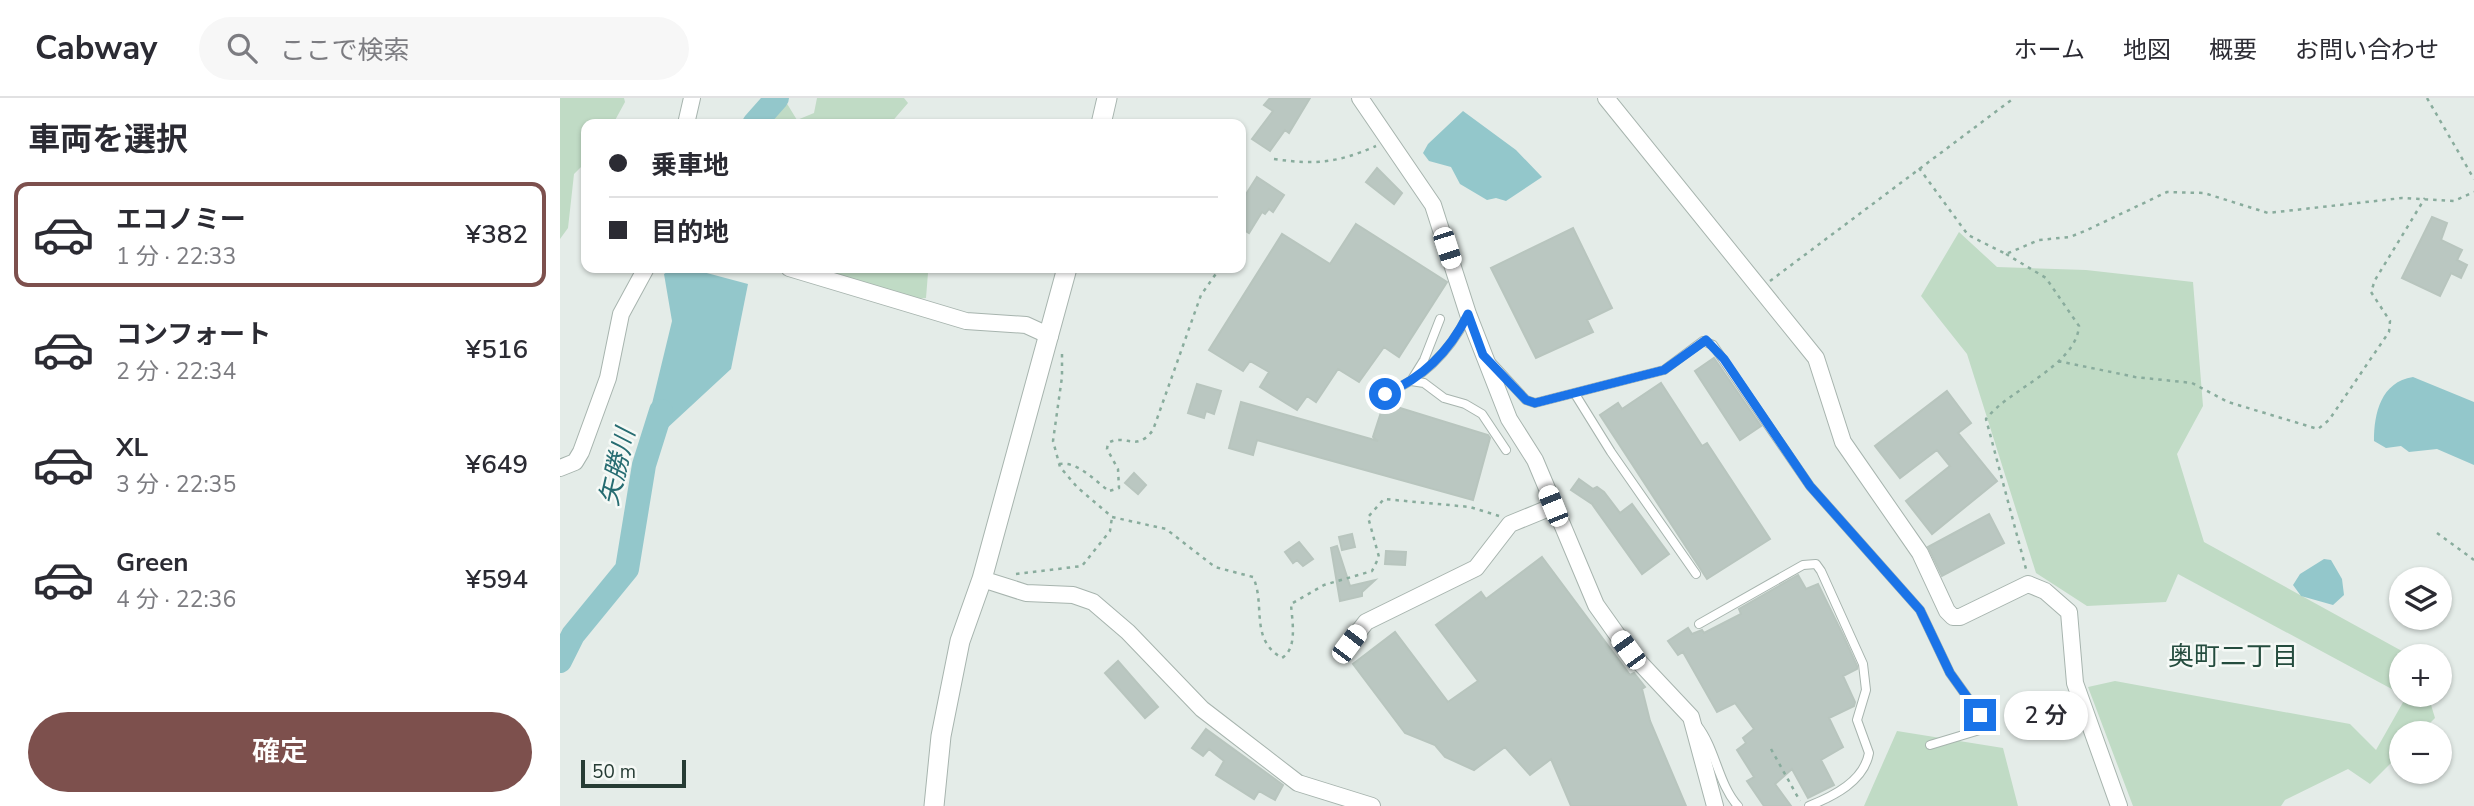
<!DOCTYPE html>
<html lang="ja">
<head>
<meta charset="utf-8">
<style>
  :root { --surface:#fff; --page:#f7f7f7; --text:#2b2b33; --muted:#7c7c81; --line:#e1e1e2; --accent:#7d504d }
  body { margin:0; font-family:"Nunito Sans","Noto Sans JP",sans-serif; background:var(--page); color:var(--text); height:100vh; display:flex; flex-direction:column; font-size:26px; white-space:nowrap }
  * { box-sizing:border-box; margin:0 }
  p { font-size:23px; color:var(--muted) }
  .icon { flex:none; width:38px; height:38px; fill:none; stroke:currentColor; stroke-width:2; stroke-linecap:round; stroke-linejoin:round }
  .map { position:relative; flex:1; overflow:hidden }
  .side { display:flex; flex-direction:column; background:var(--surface); width:560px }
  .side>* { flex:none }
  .banner { position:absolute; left:21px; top:21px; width:665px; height:154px; border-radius:14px; box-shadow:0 2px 5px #0004; display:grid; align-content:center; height:154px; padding:0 28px; background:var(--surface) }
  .fabs { position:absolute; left:1829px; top:469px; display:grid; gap:14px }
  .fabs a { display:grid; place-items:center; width:63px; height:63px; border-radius:50%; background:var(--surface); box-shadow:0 2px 5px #0004; font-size:35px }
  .scale { position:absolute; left:21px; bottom:18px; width:105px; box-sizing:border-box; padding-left:7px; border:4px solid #263c34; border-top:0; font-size:19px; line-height:24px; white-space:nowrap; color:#263c34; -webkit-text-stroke:5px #f5f9f6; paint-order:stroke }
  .end { position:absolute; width:32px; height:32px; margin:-16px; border:9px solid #1a73e8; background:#fff; box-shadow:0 0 0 4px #fff }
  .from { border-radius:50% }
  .bubble { position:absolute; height:49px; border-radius:24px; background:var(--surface); box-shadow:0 2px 5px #0004; font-size:23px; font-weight:600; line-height:49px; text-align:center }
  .car { position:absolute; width:21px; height:42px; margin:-21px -10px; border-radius:9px; box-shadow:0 0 5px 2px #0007; background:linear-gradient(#fff 24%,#345 0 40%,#fff 0 76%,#345 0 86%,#fff 0) }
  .banner b { display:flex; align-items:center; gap:24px; height:66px; font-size:26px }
  .banner b+b { border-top:2px solid var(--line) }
  .banner i { width:18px; height:18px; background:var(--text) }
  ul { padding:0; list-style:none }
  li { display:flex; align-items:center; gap:21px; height:105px; margin:0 14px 10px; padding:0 14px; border:4px solid transparent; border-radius:14px }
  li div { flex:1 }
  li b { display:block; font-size:26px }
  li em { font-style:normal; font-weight:600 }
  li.selected { border-color:var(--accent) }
  li>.icon { width:63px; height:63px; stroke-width:1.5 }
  h2 { padding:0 28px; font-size:32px; line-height:84px }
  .primary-button { display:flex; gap:14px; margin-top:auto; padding:14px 28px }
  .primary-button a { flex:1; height:80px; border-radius:42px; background:var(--accent); color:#fff; font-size:28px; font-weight:600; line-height:80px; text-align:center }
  header { display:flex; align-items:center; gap:42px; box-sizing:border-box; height:98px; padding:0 35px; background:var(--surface); border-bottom:2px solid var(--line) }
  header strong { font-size:33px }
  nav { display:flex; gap:38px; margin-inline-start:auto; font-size:24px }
  .search { width:490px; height:63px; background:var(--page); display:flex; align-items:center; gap:18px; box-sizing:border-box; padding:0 24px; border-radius:38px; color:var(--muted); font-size:26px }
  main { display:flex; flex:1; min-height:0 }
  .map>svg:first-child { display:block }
</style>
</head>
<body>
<header>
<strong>Cabway</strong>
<div class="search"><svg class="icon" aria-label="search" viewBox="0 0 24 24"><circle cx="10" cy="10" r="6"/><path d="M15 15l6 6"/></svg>ここで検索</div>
<nav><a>ホーム</a><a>地図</a><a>概要</a><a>お問い合わせ</a></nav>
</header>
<main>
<section class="side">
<h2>車両を選択</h2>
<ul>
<li class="selected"><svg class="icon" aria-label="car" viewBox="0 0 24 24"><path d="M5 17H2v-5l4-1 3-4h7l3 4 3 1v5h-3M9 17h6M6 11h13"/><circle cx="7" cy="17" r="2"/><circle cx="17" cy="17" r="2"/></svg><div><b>エコノミー</b><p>1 分 · 22:33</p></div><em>¥382</em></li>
<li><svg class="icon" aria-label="car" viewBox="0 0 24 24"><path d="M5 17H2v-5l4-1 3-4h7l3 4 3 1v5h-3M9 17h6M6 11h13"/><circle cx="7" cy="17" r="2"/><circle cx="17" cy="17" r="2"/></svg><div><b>コンフォート</b><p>2 分 · 22:34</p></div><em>¥516</em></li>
<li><svg class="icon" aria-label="car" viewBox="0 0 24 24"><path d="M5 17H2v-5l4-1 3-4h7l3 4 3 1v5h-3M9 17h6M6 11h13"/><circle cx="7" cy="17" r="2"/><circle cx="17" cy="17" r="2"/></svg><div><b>XL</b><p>3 分 · 22:35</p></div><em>¥649</em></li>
<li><svg class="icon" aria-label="car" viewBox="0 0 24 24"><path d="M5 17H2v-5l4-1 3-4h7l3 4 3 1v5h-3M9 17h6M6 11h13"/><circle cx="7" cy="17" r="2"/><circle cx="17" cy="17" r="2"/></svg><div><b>Green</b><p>4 分 · 22:36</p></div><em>¥594</em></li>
</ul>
<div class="primary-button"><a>確定</a></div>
</section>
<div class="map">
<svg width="1914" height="708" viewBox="0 0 1914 708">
  <rect width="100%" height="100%" fill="#e4ece8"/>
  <path fill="#c0dbc5" d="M 0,0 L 64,0 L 65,4 L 53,26 L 26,26 L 26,64 L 14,76 L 8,130 L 0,141 Z
    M 257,0 L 344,0 L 348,5 L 330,26 L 209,26 L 226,4 L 237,22 L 254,15 Z
    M 1399,134 L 1437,169 L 1526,172 L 1633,184 L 1643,308 L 1617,356 L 1644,444 L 1851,558 L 1841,558 L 1841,596 L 1618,476 L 1606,504 L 1527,508 L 1476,475 L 1407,256 L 1361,198 Z
    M 249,170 L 362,170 L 368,175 L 366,200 L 356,201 Z
    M 1555,583 L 1790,626 L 1816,652 L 1846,599 L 1843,597 L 1868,597 L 1875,620 L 1860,635 L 1841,635 L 1841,655 L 1810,686 L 1788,671 L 1725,702 L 1721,708 L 1573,708 L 1528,589 Z
    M 1337,633 L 1443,650 L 1458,708 L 1304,708 Z"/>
  <path fill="#93c7cb" d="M 903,13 L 956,52 L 982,79 L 946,103 L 936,100 L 927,102 L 900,86 L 891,69 L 869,63 L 863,55 L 868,46 Z
    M 113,170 L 128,170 L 188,186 L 171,271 L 91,345 L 82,347 L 112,223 L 104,176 Z
    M 1853,279 L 1914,304 L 1914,367 L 1877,351 L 1849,354 L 1841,348 L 1826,350 L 1814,343 C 1814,315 1821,284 1853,279 Z
    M 1764,461 L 1771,462 L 1782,481 L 1784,497 L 1773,507 L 1741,498 L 1733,487 L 1740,476 Z"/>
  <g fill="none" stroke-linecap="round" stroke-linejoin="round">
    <path stroke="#93c7cb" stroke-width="24" d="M 194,26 L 217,0
      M 0,563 L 13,537 L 67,471 L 84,367 L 101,313"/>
  </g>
  <path fill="#bac7c1" stroke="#b8c5be" stroke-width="2" d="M 710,0 L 750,0 L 729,35 L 725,32 L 710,53 L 692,41 L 713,13 L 704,7 Z
    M 817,70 L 842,95 L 834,106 L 806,84 Z
    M 697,79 L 724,97 L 713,114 L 709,111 L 705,116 L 702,114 L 689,135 L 681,130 L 681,104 Z
    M 1872,119 L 1887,125 L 1881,142 L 1902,152 L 1897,162 L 1907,167 L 1901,180 L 1891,175 L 1880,198 L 1842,180 Z
    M 796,126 L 887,184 L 839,259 L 824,249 L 799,284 L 778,271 L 756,304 L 747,298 L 737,312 L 700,289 L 709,274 L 690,263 L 683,273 L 649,252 L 722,136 L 770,166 Z
    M 1013,130 L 1052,210 L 1027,222 L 1033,234 L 976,260 L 931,170 Z
    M 1154,260 L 1201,328 L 1180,342 L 1135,273 Z
    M 1101,285 L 1142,348 L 1147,345 L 1210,441 L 1147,481 L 1040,317 L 1058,305 L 1062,311 Z
    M 637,286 L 661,293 L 654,316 L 646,313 L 644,320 L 628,315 Z
    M 1387,293 L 1411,325 L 1398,335 L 1437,383 L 1372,436 L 1346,403 L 1390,368 L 1377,352 L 1340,380 L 1315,348 Z
    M 681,304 L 818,343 L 813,339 L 824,305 L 928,337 L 930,340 L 913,402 L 697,342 L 693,357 L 669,350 Z
    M 574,375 L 586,387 L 578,396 L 565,385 Z
    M 1019,381 L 1033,391 L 1037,389 L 1044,394 L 1060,415 L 1072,406 L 1109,456 L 1082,476 L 1032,406 L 1011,392 Z
    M 1429,416 L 1444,445 L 1382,478 L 1368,449 Z
    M 792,436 L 795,449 L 782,452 L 779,439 Z
    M 739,444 L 753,461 L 743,468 L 737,462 L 733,465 L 725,454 Z
    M 777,448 L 790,488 L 815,482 L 802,494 L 802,498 L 780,503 L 771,450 Z
    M 826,453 L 846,454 L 845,467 L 825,466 Z
    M 982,459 L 1070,577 L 1074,575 L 1085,589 L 1082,591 L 1090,623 L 1126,708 L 1011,708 L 991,661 L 970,677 L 945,649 L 914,672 L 885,659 L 875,647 L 845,635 L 793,566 L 835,534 L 888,604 L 918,583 L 876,527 L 921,494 L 926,501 Z
    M 1238,477 L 1246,491 L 1258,486 L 1283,537 L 1297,568 L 1297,571 L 1283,578 L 1295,604 L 1294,608 L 1269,620 L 1283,649 L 1261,662 L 1274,687 L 1248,700 L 1232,671 L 1215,686 L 1231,708 L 1204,708 L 1187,683 L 1194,679 L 1177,652 L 1186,645 L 1183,640 L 1194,631 L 1175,605 L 1157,614 L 1123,554 L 1118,557 L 1108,543 L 1128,530 L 1132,536 L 1142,532 L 1144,535 L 1181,516 L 1179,511 Z
    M 558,563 L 598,609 L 585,620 L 545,575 Z
    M 646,631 L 723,687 L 715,702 L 699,693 L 694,701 L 656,677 L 664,663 L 649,651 L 643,658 L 632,650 Z"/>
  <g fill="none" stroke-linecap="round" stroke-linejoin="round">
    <defs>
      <path id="service" d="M 880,221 L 864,262 L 851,283 L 864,285 L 884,300 L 905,306 L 922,316 L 946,352
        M 931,264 L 966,302 L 975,305 L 1104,272 L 1143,243 L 1153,247 L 1250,388 L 1360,512 L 1390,575 L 1420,617 L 1423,631 L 1370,647
        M 825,296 C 862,281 889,254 907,219
        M 1015,296 L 1051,354 L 1136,476
        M 1139,526 L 1243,467 L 1256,466 L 1261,473 L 1303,566 L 1306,592 L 1297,622 L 1309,655 C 1304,683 1274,698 1249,708
        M 1137,627 C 1156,651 1158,686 1178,708"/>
      <path id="minor" d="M 800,0 L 873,107 L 908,216 L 949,321 L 975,362 L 1036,507 L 1068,552 L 1131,619 L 1155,708
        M 1046,0 L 1256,260 L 1283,344 L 1360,455 L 1387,513 L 1393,519 L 1400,519 L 1468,486 L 1485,493 L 1509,514 L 1515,585 L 1559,708
        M 126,26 L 132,0
        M 229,170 L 406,223 L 466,227 L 490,238
        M 0,370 L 15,364 L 21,354 L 48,280 L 61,216 L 86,170
        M 422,481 L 466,495 L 513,497 L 533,504 L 568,534 L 642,611 L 738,685 L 812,708
        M 789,546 L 806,524 L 916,470 L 950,426 L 994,408"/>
      <path id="tertiary" d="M 541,26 L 547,0
        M 374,708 L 381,638 L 400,543 L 422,481 L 507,170"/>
    </defs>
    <use href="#service" stroke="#a7b4ae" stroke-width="10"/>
    <use href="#minor" stroke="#a7b4ae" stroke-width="18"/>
    <use href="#tertiary" stroke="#a7b4ae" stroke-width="21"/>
    <path stroke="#89ac9d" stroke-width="2.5" stroke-dasharray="3.5 5" stroke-linecap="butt" d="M 1867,0 L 1914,81
      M 714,61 C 756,67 777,65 816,48
      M 1359,70 L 1408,137 L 1446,156 L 1479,142 L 1510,139 L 1527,132 L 1607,94 L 1644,95 L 1708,115 L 1842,100 L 1894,103 L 1914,94
      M 1446,156 L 1486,180 L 1519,228 C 1516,268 1449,291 1426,321 L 1466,471
      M 1210,183 L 1454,0
      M 502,256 L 502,279 L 493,343 L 500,369 L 517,389 L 552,419 L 606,431 L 655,469 L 693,479 C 706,507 689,541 722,560 C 738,550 732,523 731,506 L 764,487 L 812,473 L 819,459 L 808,419 L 824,401 L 910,409 L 939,418
      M 1498,263 L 1575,279 L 1632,285 L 1668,304 L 1758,331 L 1769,322 L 1829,234 L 1830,223 L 1811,194 L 1815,182 L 1865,100
      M 499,366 C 518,363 535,383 549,393 L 559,390 L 558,371 L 547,351 L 548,345 C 566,335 576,355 593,332 L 641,197 L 660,170
      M 1877,435 L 1914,462
      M 456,476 L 522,468 L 550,433 L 552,419
      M 1211,651 L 1240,703"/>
    <use href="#service" stroke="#fff" stroke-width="8"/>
    <use href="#minor" stroke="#fff" stroke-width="16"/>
    <use href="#tertiary" stroke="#fff" stroke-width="19"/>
  </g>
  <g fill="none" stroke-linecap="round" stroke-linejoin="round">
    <path stroke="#1a73e8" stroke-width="9" d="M 825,296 C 863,280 890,253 908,216 L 923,257 L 966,302 L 975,305 L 1104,272 L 1146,242 L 1164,261 L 1250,388 L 1360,512 L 1390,575 L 1420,617"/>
  </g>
  <g text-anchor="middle" stroke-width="5" stroke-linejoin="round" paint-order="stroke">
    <g font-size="26" font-style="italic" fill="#266c71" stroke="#f5f9f6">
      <text transform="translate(57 369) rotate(-77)" y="9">矢勝川</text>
    </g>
    <g font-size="26" fill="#244c3e" stroke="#f5f9f6">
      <text x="1673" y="567">奥町二丁目</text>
    </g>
  </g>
</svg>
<div class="fabs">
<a><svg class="icon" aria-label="layers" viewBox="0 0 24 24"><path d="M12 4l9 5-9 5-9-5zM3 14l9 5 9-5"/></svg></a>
<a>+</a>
<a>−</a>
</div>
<div class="scale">50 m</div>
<i class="end from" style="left:825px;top:296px"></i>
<i class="end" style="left:1420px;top:617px"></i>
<div class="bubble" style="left:1444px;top:593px;width:84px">2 分</div>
<i class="car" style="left:887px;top:150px;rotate:162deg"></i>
<i class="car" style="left:993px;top:408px;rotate:338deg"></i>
<i class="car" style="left:789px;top:546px;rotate:37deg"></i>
<i class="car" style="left:1068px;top:552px;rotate:324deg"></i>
<div class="banner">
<b><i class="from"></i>乗車地</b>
<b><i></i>目的地</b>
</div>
</div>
</main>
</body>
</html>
